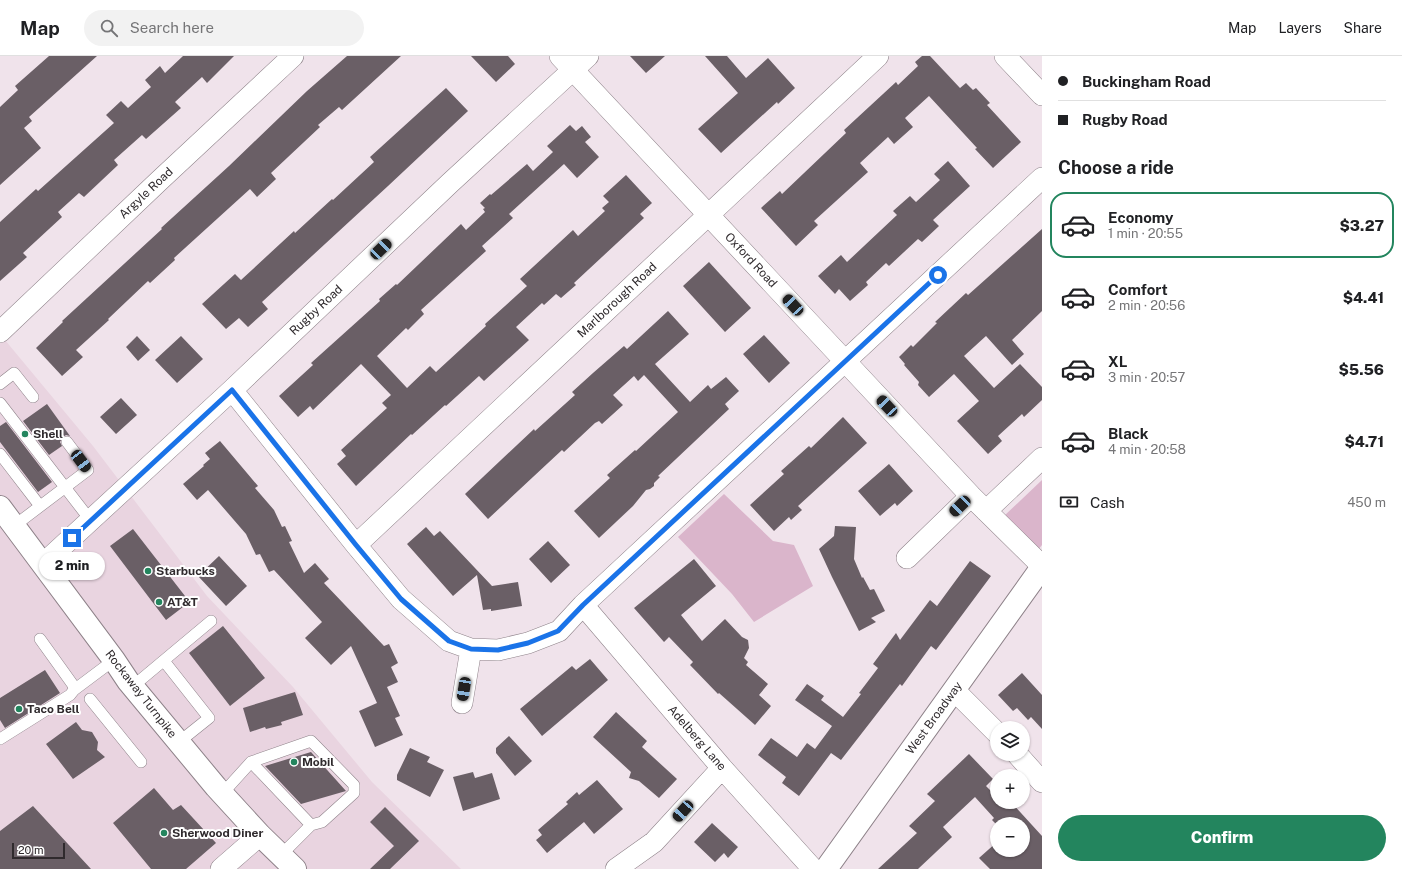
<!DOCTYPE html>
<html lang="en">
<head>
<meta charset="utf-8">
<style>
  :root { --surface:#fff; --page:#f2f2f2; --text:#202124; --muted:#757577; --line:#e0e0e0; --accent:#23855e }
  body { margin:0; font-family:"Public Sans",sans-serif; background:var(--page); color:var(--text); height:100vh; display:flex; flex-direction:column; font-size:15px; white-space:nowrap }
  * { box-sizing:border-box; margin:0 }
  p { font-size:13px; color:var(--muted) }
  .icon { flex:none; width:22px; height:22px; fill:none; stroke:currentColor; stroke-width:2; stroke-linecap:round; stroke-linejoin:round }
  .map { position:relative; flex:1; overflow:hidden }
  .details { display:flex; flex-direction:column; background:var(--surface); width:360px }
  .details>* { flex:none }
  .hud { display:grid; align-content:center; height:88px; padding:0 16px; background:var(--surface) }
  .buttons { position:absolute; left:990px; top:665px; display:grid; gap:8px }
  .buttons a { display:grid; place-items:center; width:40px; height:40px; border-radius:50%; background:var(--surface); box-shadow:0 1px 3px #0004; font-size:20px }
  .scale { position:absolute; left:12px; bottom:10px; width:53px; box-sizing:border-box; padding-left:4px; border:2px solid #2f2a2d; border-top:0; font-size:11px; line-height:14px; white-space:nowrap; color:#2f2a2d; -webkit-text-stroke:3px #fff; paint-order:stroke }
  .end { position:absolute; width:18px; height:18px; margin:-9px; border:5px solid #1a73e8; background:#fff; box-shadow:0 0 0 2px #fff }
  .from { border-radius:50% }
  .bubble { position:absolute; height:28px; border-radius:14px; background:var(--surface); box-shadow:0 1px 3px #0004; font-size:13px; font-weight:800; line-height:28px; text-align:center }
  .car { position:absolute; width:12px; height:24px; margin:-12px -6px; border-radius:5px; box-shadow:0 0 3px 1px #0007; background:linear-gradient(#222 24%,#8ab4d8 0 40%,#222 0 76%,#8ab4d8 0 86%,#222 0) }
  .hud b { display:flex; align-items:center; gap:14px; height:38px; font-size:15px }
  .hud b+b { border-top:1px solid var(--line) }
  .hud i { width:10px; height:10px; background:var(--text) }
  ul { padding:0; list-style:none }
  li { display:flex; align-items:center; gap:12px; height:66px; margin:0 8px 6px; padding:0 8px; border:2px solid transparent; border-radius:16px }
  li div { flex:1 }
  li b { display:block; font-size:15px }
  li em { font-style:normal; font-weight:800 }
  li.current { border-color:var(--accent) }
  li>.icon { width:36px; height:36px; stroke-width:1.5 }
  h2 { padding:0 16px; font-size:18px; line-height:48px }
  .pay { display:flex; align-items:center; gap:10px; height:44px; padding:0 16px; font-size:15px }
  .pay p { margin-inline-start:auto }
  .action { display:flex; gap:8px; margin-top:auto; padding:8px 16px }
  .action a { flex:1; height:46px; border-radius:24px; background:var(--accent); color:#fff; font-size:16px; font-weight:800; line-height:46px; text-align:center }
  header { display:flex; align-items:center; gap:24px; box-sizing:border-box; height:56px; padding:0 20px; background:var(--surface); border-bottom:1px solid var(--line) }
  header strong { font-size:19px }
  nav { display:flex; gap:22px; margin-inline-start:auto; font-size:14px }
  .search { width:280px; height:36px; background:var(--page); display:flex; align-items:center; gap:10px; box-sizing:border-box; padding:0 14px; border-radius:22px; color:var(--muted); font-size:15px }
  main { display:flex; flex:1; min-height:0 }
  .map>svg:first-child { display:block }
</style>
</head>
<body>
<header>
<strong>Map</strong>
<div class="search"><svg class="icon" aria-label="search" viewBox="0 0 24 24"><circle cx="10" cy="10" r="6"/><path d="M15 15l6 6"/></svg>Search here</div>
<nav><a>Map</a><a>Layers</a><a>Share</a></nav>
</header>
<main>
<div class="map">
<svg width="1042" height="813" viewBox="0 0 1042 813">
  <rect width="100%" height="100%" fill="#f0e3eb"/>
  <path fill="#e9d4e0" d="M 0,278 L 93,390 L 207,540 L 293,631 L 372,726 L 461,813 L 0,813 Z"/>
  <path fill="#dab5cb" d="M 1042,424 L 1042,489 L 1038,494 L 1004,460 Z
    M 724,438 L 773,485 L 794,489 L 813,530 L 754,566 L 732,538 L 678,481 Z"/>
  <path fill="#6a5f66" d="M 49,0 L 97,0 L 29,61 L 32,65 L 24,72 L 41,92 L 0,129 L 0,51 L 18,34 L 15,30 Z
    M 183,0 L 234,0 L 207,27 L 202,21 L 175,46 L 181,52 L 146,83 L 142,79 L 114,104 L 118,109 L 84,141 L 79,137 L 58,156 L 62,161 L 23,197 L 27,201 L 0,225 L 0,166 L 36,133 L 38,135 L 114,67 L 106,59 L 121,45 L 128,52 L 151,31 L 145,24 L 160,10 L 165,17 Z
    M 347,0 L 401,0 L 342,54 L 339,51 L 318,69 L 320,71 L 271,117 L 276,123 L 257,141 L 250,133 L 174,202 L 175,204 L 150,227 L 148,225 L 108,263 L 109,264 L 76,294 L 83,301 L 62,320 L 36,292 L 63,266 L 62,265 L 162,173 L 161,172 L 229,110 L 307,35 Z
    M 471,0 L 508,0 L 515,8 L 496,26 Z
    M 630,0 L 665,0 L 646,17 Z
    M 705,0 L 727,0 L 746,22 L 768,2 L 795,32 L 778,48 L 777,46 L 721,97 L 698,73 L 738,37 Z
    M 922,0 L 930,0 L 960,32 L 966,27 L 973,34 L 976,32 L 990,47 L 987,49 L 1021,86 L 993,112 L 975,93 L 977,92 L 929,40 L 905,62 L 913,71 L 894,88 L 888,81 L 860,107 L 868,116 L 814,165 L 818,169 L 796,190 L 761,152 L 780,135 L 782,138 L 846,77 L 844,74 L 896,26 L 898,29 L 918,10 L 915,6 Z
    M 446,32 L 468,55 L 388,130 L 262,246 L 268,253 L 248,271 L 239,262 L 226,273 L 202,248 L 235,218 L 241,224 L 294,175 L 295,177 L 332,143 L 333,144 L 374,106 L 370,101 Z
    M 570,69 L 576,75 L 582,70 L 591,81 L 585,86 L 599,101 L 577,122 L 564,108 L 509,158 L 513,162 L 482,190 L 486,195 L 421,254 L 424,258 L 408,274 L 406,272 L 377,300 L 407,332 L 430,310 L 436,316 L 486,270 L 485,268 L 527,230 L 520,223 L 573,174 L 578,180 L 605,155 L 602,152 L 609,146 L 603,140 L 626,119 L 652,147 L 640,158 L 644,162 L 574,227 L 576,229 L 561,242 L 556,238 L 544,249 L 542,247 L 516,271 L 529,284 L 484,325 L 479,320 L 446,350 L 445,349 L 412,379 L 411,378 L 356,430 L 337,408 L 346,400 L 341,394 L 387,352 L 382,347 L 391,339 L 361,308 L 313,354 L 310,350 L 298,361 L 279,340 L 313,309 L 311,307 L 380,245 L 379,243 L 396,228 L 397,229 L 461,168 L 466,174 L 485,156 L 483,153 L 485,152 L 480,147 L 490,138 L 491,139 L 527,108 L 533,115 L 553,96 L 547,90 Z
    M 948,105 L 970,130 L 933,164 L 939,170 L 922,186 L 918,183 L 889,210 L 886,207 L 866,226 L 868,229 L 850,245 L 839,233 L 835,238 L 818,220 L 841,199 L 847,206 L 897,159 L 893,155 L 910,140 L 916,146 L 940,124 L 934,118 Z
    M 1042,173 L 1042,255 L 1012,284 L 1024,298 L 1012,309 L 986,280 L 964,300 L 994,332 L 1020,308 L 1042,331 L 1042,344 L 1024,361 L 1022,358 L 998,380 L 1002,385 L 988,398 L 957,365 L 979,345 L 954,318 L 929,341 L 918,329 L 919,326 L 904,309 L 905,308 L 899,301 L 911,289 L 913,291 L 937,267 L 935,266 L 966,237 L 968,239 Z
    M 709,206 L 751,252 L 725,276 L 683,230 Z
    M 668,255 L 689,278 L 655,308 L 690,346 L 708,329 L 711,333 L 726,321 L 739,335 L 725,348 L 729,353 L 658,420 L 660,421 L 654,427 L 654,430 L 650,433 L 646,434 L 633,450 L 599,482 L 574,455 L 610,422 L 607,419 L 635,394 L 636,395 L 678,356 L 644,319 L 638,325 L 634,320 L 613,339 L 623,349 L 602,368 L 599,365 L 595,367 L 564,396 L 562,394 L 488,463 L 465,438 L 534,373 L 535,375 L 575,339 L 572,336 L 593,317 L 624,290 L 627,293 Z
    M 764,279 L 790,307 L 769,327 L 743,298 Z
    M 137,280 L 150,294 L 138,305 L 126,291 Z
    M 181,280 L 203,303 L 177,327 L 155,304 Z
    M 121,342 L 137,359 L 116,378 L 100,361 Z
    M 47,348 L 70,380 L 66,379 L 63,381 L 60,386 L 62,390 L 49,399 L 23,365 Z
    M 843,361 L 867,387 L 798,450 L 802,454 L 791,464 L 789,461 L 774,475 L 750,449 L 784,418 L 781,415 L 809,390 L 811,392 Z
    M 6,366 L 52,426 L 38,436 L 0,386 L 0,370 Z
    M 220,385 L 258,430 L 255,432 L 274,454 L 282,471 L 285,470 L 292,485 L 289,486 L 304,517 L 315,507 L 329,523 L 324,527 L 384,590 L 389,588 L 398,607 L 391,611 L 398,626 L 387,631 L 400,660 L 395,662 L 403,679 L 375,691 L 359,655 L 377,647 L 351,590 L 331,609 L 305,582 L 322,566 L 274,514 L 269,516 L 260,498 L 256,499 L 246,478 L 208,434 L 197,444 L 183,428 L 204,410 L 203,409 L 210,403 L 205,397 Z
    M 889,408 L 913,435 L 897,450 L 895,447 L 880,460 L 858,435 Z
    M 835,470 L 856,471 L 854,503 L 862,522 L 863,521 L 870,534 L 874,533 L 885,555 L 871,562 L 876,566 L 859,575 L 832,521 L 819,493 L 834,480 Z
    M 426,471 L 434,480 L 440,475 L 492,530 L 518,526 L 522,550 L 491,555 L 491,553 L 483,554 L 477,519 L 453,540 L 407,488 Z
    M 133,473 L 185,540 L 183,551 L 166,564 L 110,490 Z
    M 548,485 L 570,509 L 551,527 L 529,503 Z
    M 219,500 L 247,530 L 226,550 L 198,520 Z
    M 694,503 L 716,530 L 681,559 L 702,585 L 725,563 L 742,581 L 748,584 L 749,592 L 744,602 L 748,606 L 746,609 L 768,628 L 759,639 L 771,650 L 755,669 L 719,637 L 718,638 L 690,609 L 693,606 L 669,581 L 664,586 L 634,552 Z
    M 970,505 L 991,520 L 936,594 L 931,590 L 902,630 L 900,628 L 841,704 L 831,697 L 799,740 L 782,727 L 786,721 L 758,699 L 771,682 L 797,701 L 807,687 L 815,693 L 832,670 L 795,644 L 807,628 L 824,640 L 821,644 L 843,661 L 861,638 L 859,637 L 878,612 L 873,608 L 896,577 L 900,584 L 930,544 L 937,550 Z
    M 223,570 L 265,622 L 230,650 L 189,597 Z
    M 590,603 L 608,624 L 542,680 L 520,653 L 572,610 L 576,614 Z
    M 45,614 L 60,637 L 5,672 L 0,664 L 0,642 Z
    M 1022,617 L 1042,639 L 1042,673 L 1031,661 L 1028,664 L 1017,652 L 1013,655 L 998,639 Z
    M 295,636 L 303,659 L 281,666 L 282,669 L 266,673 L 265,671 L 250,676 L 243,652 Z
    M 616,656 L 647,685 L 642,691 L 677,723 L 659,742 L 639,725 L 629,722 L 631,716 L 593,681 Z
    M 76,666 L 82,674 L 92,676 L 98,686 L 97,694 L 105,701 L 73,723 L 46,688 Z
    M 509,680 L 532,705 L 515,720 L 496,697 L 496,692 Z
    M 410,692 L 430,701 L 427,706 L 444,714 L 430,741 L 397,724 L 397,719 Z
    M 311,696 L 346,735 L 301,748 L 265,710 Z
    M 969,698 L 993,723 L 986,730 L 997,741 L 997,746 L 1002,746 L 1006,750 L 1011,746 L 1042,780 L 1042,813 L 990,813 L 979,802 L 997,786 L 997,794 L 1023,794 L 1023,768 L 997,769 L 992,764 L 994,762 L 975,741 L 943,771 L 952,781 L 918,813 L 878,813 L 917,777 L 909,770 L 935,745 L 927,738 Z
    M 473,716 L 475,722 L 492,717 L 500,743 L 463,755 L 453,721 Z
    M 597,724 L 623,753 L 594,778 L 584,766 L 547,797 L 536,784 L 542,779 L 538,774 L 568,748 L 566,746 L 577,736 L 579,739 Z
    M 154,732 L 173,754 L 181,749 L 216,787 L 186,813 L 151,813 L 113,767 Z
    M 33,750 L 91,813 L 0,813 L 0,775 Z
    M 385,751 L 419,785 L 390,813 L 370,813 L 394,790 L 370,766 Z
    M 712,767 L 738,791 L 728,802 L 724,797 L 715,806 L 694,786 Z"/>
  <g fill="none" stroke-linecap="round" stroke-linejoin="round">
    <defs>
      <path id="lane" d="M 0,328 L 14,317 L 33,341
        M 0,347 L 91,465
        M 0,398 L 40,450
        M 14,470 L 88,414 L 67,386
        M 40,583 L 73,629 L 74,634
        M 164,605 L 209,662 L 179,686
        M 132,631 L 211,565
        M 90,643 L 141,706
        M 0,683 L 70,639 L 74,634 L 114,604
        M 251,706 L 311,769
        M 222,738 L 251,706 L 311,685 L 354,729 L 354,737 L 322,766 L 311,769 L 281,799"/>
      <path id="street" d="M 560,0 L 971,440 L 1042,510
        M 1005,0 L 1042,39
        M 0,276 L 160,124 L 293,0
        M 232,334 L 356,489 L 401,543 L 449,585 L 471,593 L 498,594 L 528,587 L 559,575 L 583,549 L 1042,122
        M 986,455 L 1042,402
        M 356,489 L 878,0
        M 907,502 L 971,440
        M 43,508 L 232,334 L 450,127 L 588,0
        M 583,549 L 722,712 L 813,813
        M 954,634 L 997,677
        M 462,647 L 471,593
        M 1017,698 L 1042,726
        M 221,813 L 260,779
        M 616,813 L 654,786 L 722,712"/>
      <path id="secondary" d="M 0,451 L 114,604 L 128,625 L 216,731 L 260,779 L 295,813
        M 826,813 L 1042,511"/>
    </defs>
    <use href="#lane" stroke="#8e8289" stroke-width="12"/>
    <use href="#street" stroke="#8e8289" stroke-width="22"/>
    <use href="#secondary" stroke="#8e8289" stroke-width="24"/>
    <use href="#lane" stroke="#fff" stroke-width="11"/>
    <use href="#street" stroke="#fff" stroke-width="21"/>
    <use href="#secondary" stroke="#fff" stroke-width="22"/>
  </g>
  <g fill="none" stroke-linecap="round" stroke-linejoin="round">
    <path stroke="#1a73e8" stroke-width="5" d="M 72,482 L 232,334 L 356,489 L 401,543 L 449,585 L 471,593 L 498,594 L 528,587 L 558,575 L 583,549 L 938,219"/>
  </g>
  <g fill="#23855e" stroke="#fff" stroke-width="1.5">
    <circle cx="25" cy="378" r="4"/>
    <circle cx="148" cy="515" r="4"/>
    <circle cx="159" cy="546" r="4"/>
    <circle cx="19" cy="653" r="4"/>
    <circle cx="294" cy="706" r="4"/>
    <circle cx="164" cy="777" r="4"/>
  </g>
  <g text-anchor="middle" stroke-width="4" stroke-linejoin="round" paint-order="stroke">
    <g font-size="12" fill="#2f2a2d" stroke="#fff">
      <text transform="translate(146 137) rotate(-43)" y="4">Argyle Road</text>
      <text transform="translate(751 204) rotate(47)" y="4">Oxford Road</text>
      <text transform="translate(617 244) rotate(-43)" y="4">Marlborough Road</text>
      <text transform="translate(316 254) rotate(-43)" y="4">Rugby Road</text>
      <text transform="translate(141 638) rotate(52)" y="4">Rockaway Turnpike</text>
      <text transform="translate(934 662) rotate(-54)" y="4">West Broadway</text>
      <text transform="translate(697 682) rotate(49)" y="4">Adelberg Lane</text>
    </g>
    <g font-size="12" font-weight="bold" fill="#2f2a2d" stroke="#fff" text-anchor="start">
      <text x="33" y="382">Shell</text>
      <text x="156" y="519">Starbucks</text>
      <text x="167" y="550">AT&amp;T</text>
      <text x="27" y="657">Taco Bell</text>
      <text x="302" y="710">Mobil</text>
      <text x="172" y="781">Sherwood Diner</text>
    </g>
  </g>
</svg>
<div class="buttons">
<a><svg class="icon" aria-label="layers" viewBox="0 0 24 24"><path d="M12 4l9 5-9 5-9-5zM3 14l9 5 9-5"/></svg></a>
<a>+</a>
<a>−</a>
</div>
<div class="scale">20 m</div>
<i class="end from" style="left:938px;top:219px"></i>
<i class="end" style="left:72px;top:482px"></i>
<div class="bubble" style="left:39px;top:496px;width:66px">2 min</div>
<i class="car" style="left:381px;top:193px;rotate:46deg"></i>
<i class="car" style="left:793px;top:249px;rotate:317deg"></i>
<i class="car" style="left:887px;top:350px;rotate:317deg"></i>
<i class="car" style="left:81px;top:405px;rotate:143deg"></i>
<i class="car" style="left:960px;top:450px;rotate:226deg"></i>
<i class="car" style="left:464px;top:633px;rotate:189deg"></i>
<i class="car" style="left:683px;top:755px;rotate:222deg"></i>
</div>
<section class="details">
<div class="hud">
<b><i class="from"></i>Buckingham Road</b>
<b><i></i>Rugby Road</b>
</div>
<h2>Choose a ride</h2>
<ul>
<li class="current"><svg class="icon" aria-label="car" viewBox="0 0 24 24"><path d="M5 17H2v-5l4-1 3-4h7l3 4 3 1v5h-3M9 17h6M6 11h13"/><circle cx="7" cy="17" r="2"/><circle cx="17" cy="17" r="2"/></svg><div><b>Economy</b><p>1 min · 20:55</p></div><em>$3.27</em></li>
<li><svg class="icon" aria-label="car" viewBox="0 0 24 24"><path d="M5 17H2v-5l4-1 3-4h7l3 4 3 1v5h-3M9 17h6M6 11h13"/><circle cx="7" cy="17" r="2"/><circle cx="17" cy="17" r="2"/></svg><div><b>Comfort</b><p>2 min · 20:56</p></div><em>$4.41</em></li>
<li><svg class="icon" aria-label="car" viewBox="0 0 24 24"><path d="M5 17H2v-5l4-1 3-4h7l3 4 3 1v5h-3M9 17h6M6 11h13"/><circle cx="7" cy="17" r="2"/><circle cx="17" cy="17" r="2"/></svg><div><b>XL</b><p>3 min · 20:57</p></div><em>$5.56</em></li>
<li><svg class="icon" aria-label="car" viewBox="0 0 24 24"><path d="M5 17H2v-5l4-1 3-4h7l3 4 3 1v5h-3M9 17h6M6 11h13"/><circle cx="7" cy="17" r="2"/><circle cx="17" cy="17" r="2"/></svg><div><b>Black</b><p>4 min · 20:58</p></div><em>$4.71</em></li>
</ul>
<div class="pay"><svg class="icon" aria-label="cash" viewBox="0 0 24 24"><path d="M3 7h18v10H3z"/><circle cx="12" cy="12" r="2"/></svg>Cash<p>450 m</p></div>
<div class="action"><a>Confirm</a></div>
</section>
</main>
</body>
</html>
